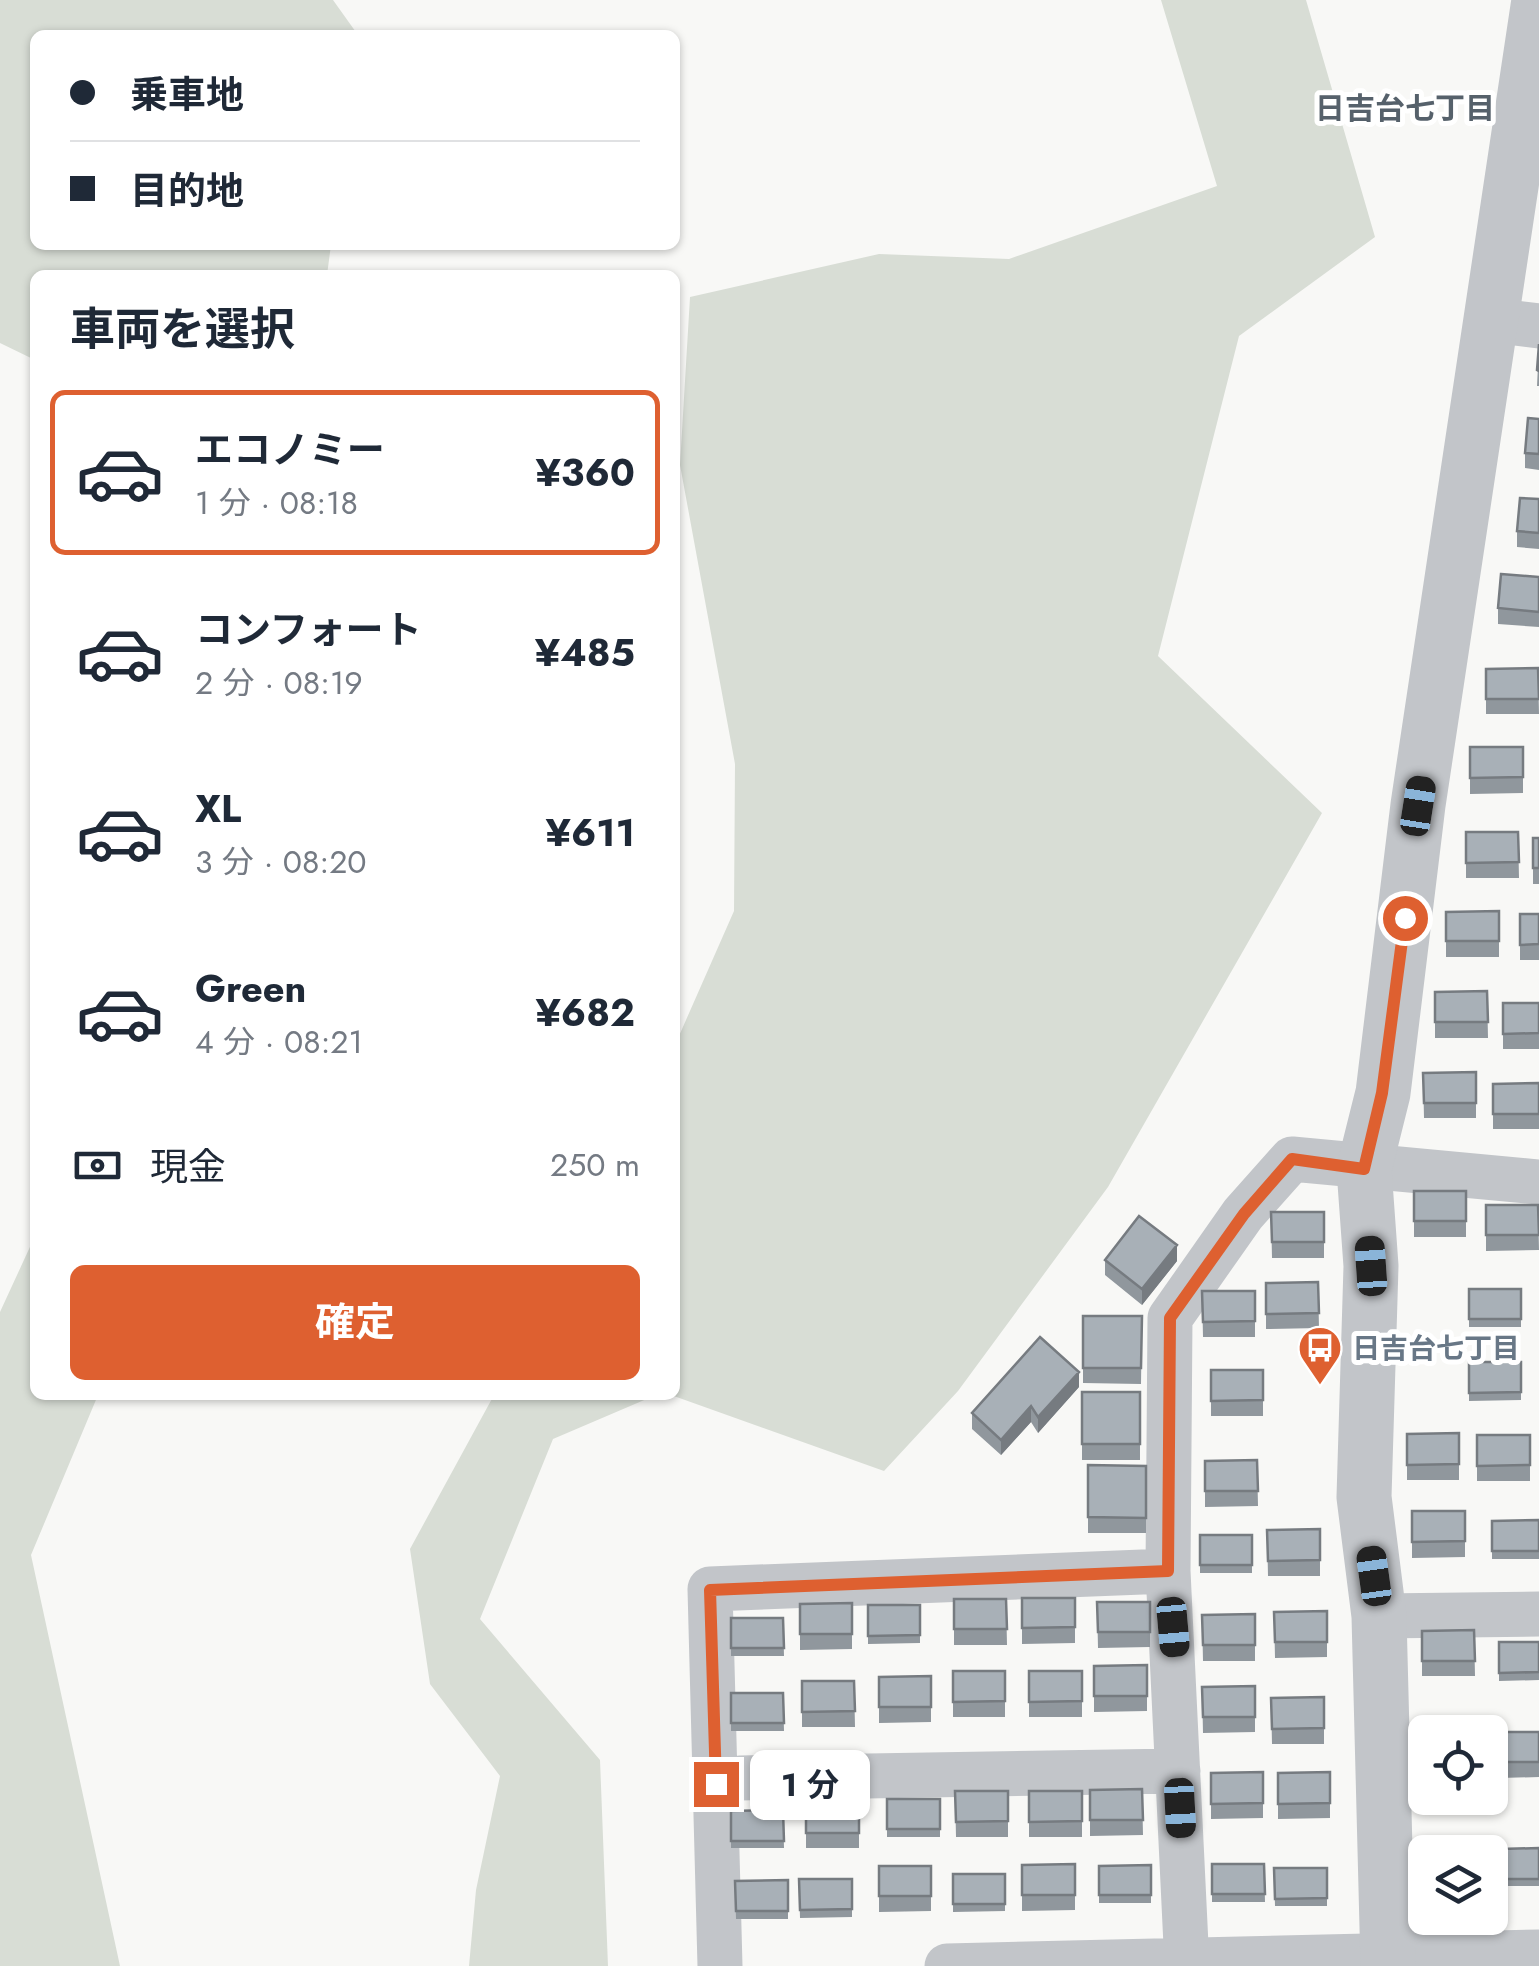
<!DOCTYPE html>
<html lang="ja">
<head>
<meta charset="utf-8">
<style>
  :root { --surface:#fff; --page:#f6f6f7; --text:#1f2937; --muted:#747a83; --line:#e0e1e3; --accent:#de6030 }
  body { margin:0; font-family:Jost,"Noto Sans JP",sans-serif; background:var(--page); color:var(--text); height:100vh; display:flex; flex-direction:column; font-size:38px; white-space:nowrap }
  * { box-sizing:border-box; margin:0 }
  p { font-size:32px; color:var(--muted) }
  .icon { flex:none; width:55px; height:55px; fill:none; stroke:currentColor; stroke-width:2; stroke-linecap:round; stroke-linejoin:round }
  .map { position:relative; flex:1; overflow:hidden }
  .drawer { position:absolute; left:30px; top:270px; width:650px; height:1130px; display:flex; flex-direction:column; background:var(--surface); border-radius:15px; box-shadow:0 2px 8px #0004 }
  .drawer>* { flex:none }
  .top-card { position:absolute; left:30px; top:30px; width:650px; height:220px; border-radius:15px; box-shadow:0 2px 8px #0004; display:grid; align-content:center; height:220px; padding:0 40px; background:var(--surface) }
  .controls { position:absolute; left:1408px; top:1715px; display:grid; gap:20px }
  .controls a { display:grid; place-items:center; width:100px; height:100px; border-radius:15px; background:var(--surface); box-shadow:0 2px 8px #0004; font-size:50px }
  .end { position:absolute; width:45px; height:45px; margin:-22px; border:12px solid #de6030; background:#fff; box-shadow:0 0 0 5px #fff }
  .from { border-radius:50% }
  .bubble { position:absolute; height:70px; border-radius:15px; background:var(--surface); box-shadow:0 2px 8px #0004; font-size:32px; font-weight:700; line-height:70px; text-align:center }
  .car { position:absolute; width:30px; height:60px; margin:-30px -15px; border-radius:12px; box-shadow:0 0 8px 2px #0007; background:linear-gradient(#222 24%,#8ab4d8 0 40%,#222 0 76%,#8ab4d8 0 86%,#222 0) }
  .top-card b { display:flex; align-items:center; gap:35px; height:95px; font-size:38px }
  .top-card b+b { border-top:2px solid var(--line) }
  .top-card i { width:25px; height:25px; background:var(--text) }
  ul { padding:0; list-style:none }
  li { display:flex; align-items:center; gap:30px; height:165px; margin:0 20px 15px; padding:0 20px; border:5px solid transparent; border-radius:15px }
  li div { flex:1 }
  li b { display:block; font-size:38px }
  li em { font-style:normal; font-weight:700 }
  li.current { border-color:var(--accent) }
  li>.icon { width:90px; height:90px; stroke-width:1.5 }
  h2 { padding:0 40px; font-size:45px; line-height:120px }
  .pay { display:flex; align-items:center; gap:25px; height:110px; padding:0 40px; font-size:38px }
  .pay p { margin-inline-start:auto }
  .primary-button { display:flex; gap:20px; margin-top:auto; padding:20px 40px }
  .primary-button a { flex:1; height:115px; border-radius:15px; background:var(--accent); color:#fff; font-size:40px; font-weight:700; line-height:115px; text-align:center }
  .map>svg:first-child { display:block }
</style>
</head>
<body>
<div class="map">
<svg width="1539" height="1966" viewBox="0 0 1539 1966">
  <rect width="100%" height="100%" fill="#f8f8f6"/>
  <path fill="#d8ddd5" d="M 0,0 L 333,0 L 358,35 L 35,35 L 35,245 L 331,245 L 327,275 L 35,275 L 35,360 L 0,343 Z
    M 1161,0 L 1306,0 L 1375,237 L 1239,336 L 1158,656 L 1322,813 L 1108,1187 L 958,1391 L 884,1471 L 671,1395 L 675,1395 L 675,1045 L 734,911 L 735,764 L 680,465 L 690,297 L 879,254 L 1009,259 L 1217,186 Z
    M 35,1236 L 35,1395 L 98,1395 L 31,1555 L 120,1966 L 0,1966 L 0,1312 Z
    M 494,1395 L 656,1395 L 553,1439 L 480,1619 L 600,1760 L 608,1966 L 469,1966 L 476,1890 L 500,1776 L 430,1684 L 410,1549 Z"/>
  <g fill="none" stroke-linecap="round" stroke-linejoin="round">
    <path stroke="#c2c5c9" stroke-width="45" d="M 1491,320 L 1539,326
      M 1379,1616 L 1539,1614
      M 740,1778 L 1178,1771
      M 720,1966 L 710,1589 L 1168,1571
      M 947,1966 L 1539,1952
      M 1187,1966 L 1168,1571 L 1170,1318 L 1243,1214 L 1292,1159 L 1539,1182"/>
    <path stroke="#c2c5c9" stroke-width="55" d="M 1388,1966 L 1379,1616 L 1364,1497 L 1371,1266 L 1364,1169 L 1383,1093 L 1418,805 L 1539,0"/>
  </g>
  <path fill="#90979d" d="M 1539,344 L 1539,386 L 1537,386 Z
    M 1539,419 L 1539,470 L 1525,468 L 1525,453 Z
    M 1539,499 L 1539,549 L 1517,547 L 1517,531 Z
    M 1539,577 L 1539,627 L 1498,624 L 1498,608 Z
    M 1538,668 L 1539,714 L 1486,714 L 1486,669 Z
    M 1470,747 L 1523,747 L 1523,793 L 1470,794 Z
    M 1466,832 L 1518,832 L 1519,878 L 1466,878 Z
    M 1533,838 L 1539,838 L 1539,884 L 1533,884 Z
    M 1499,911 L 1499,957 L 1446,957 L 1446,912 Z
    M 1520,914 L 1539,914 L 1539,960 L 1520,960 Z
    M 1487,991 L 1488,1038 L 1435,1038 L 1435,992 Z
    M 1503,1003 L 1539,1003 L 1539,1049 L 1503,1049 Z
    M 1476,1072 L 1476,1118 L 1424,1118 L 1423,1073 Z
    M 1539,1083 L 1539,1129 L 1493,1129 L 1493,1084 Z
    M 1414,1191 L 1466,1191 L 1466,1237 L 1414,1237 Z
    M 1486,1205 L 1538,1205 L 1539,1250 L 1486,1251 Z
    M 1271,1212 L 1324,1212 L 1324,1258 L 1272,1258 Z
    M 1105,1260 L 1177,1261 L 1142,1305 L 1105,1275 Z
    M 1318,1282 L 1319,1328 L 1266,1329 L 1266,1283 Z
    M 1469,1289 L 1521,1289 L 1521,1327 L 1469,1327 Z
    M 1202,1291 L 1255,1291 L 1255,1337 L 1203,1337 Z
    M 1083,1316 L 1142,1316 L 1141,1384 L 1083,1383 Z
    M 1469,1362 L 1521,1362 L 1521,1400 L 1469,1401 Z
    M 1211,1370 L 1263,1370 L 1263,1416 L 1211,1416 Z
    M 1079,1387 L 1038,1433 L 1031,1422 L 1001,1455 L 972,1429 L 972,1413 Z
    M 1082,1392 L 1140,1392 L 1140,1460 L 1082,1460 Z
    M 1459,1433 L 1459,1480 L 1407,1480 L 1407,1434 Z
    M 1477,1435 L 1530,1435 L 1530,1481 L 1477,1481 Z
    M 1257,1460 L 1258,1506 L 1205,1507 L 1205,1461 Z
    M 1088,1465 L 1146,1466 L 1146,1533 L 1088,1533 Z
    M 1412,1511 L 1465,1511 L 1465,1557 L 1412,1558 Z
    M 1539,1520 L 1539,1559 L 1492,1559 L 1492,1521 Z
    M 1320,1529 L 1320,1576 L 1268,1576 L 1267,1530 Z
    M 1200,1535 L 1252,1535 L 1252,1573 L 1200,1573 Z
    M 1022,1598 L 1075,1598 L 1075,1643 L 1022,1644 Z
    M 954,1599 L 1006,1599 L 1007,1645 L 954,1645 Z
    M 1097,1602 L 1150,1602 L 1150,1647 L 1098,1648 Z
    M 852,1603 L 852,1649 L 800,1650 L 800,1604 Z
    M 868,1605 L 920,1605 L 920,1643 L 868,1644 Z
    M 1327,1611 L 1327,1657 L 1275,1658 L 1274,1612 Z
    M 1255,1614 L 1255,1661 L 1203,1661 L 1202,1615 Z
    M 731,1618 L 783,1618 L 784,1656 L 731,1656 Z
    M 1474,1630 L 1475,1676 L 1422,1676 L 1422,1631 Z
    M 1499,1642 L 1539,1642 L 1539,1680 L 1499,1681 Z
    M 1147,1665 L 1147,1711 L 1094,1712 L 1094,1666 Z
    M 953,1671 L 1005,1671 L 1005,1717 L 953,1717 Z
    M 1029,1671 L 1082,1671 L 1082,1717 L 1029,1717 Z
    M 931,1676 L 931,1722 L 879,1723 L 879,1677 Z
    M 802,1681 L 854,1681 L 855,1727 L 802,1727 Z
    M 1255,1686 L 1255,1732 L 1203,1733 L 1202,1687 Z
    M 731,1693 L 783,1693 L 784,1731 L 731,1731 Z
    M 1324,1697 L 1324,1744 L 1272,1744 L 1271,1698 Z
    M 1500,1732 L 1539,1732 L 1539,1777 L 1500,1778 Z
    M 1263,1772 L 1263,1818 L 1211,1819 L 1211,1773 Z
    M 1330,1772 L 1330,1818 L 1278,1819 L 1278,1773 Z
    M 1142,1789 L 1143,1835 L 1090,1836 L 1090,1790 Z
    M 955,1791 L 1008,1791 L 1008,1837 L 956,1837 Z
    M 1029,1791 L 1082,1791 L 1082,1837 L 1029,1837 Z
    M 887,1799 L 940,1799 L 940,1837 L 887,1837 Z
    M 859,1802 L 859,1848 L 806,1848 L 806,1803 Z
    M 783,1810 L 784,1848 L 731,1848 L 731,1811 Z
    M 1539,1848 L 1539,1886 L 1502,1886 L 1501,1849 Z
    M 1075,1864 L 1075,1910 L 1022,1911 L 1022,1865 Z
    M 1212,1864 L 1264,1864 L 1265,1902 L 1212,1902 Z
    M 1151,1865 L 1151,1903 L 1099,1903 L 1099,1866 Z
    M 879,1866 L 931,1866 L 931,1911 L 879,1912 Z
    M 1274,1868 L 1327,1868 L 1327,1906 L 1275,1906 Z
    M 953,1874 L 1005,1874 L 1005,1911 L 953,1912 Z
    M 799,1879 L 852,1879 L 852,1917 L 800,1918 Z
    M 788,1880 L 788,1919 L 736,1919 L 735,1881 Z"/>
  <path fill="#767b80" d="M 1177,1245 L 1177,1261 L 1142,1305 L 1142,1289 Z
    M 1079,1372 L 1079,1387 L 1038,1433 L 1038,1417 Z
    M 1031,1406 L 1031,1422 L 1001,1455 L 1001,1440 Z"/>
  <path fill="#a8b0b7" stroke="#767b80" stroke-width="2.5" d="M 1539,344 L 1539,371 L 1537,370 Z
    M 1528,418 L 1539,419 L 1539,454 L 1525,453 Z
    M 1520,498 L 1539,499 L 1539,533 L 1517,531 Z
    M 1501,574 L 1539,577 L 1539,612 L 1498,608 Z
    M 1538,668 L 1539,699 L 1486,699 L 1486,669 Z
    M 1470,747 L 1523,747 L 1523,777 L 1470,778 Z
    M 1466,832 L 1518,832 L 1519,862 L 1466,863 Z
    M 1533,838 L 1539,838 L 1539,868 L 1533,868 Z
    M 1499,911 L 1499,941 L 1446,941 L 1446,912 Z
    M 1520,914 L 1539,914 L 1539,944 L 1520,945 Z
    M 1487,991 L 1488,1022 L 1435,1022 L 1435,992 Z
    M 1503,1003 L 1539,1003 L 1539,1033 L 1503,1034 Z
    M 1476,1072 L 1476,1103 L 1424,1103 L 1423,1073 Z
    M 1539,1083 L 1539,1114 L 1493,1114 L 1493,1084 Z
    M 1414,1191 L 1466,1191 L 1466,1221 L 1414,1221 Z
    M 1486,1205 L 1538,1205 L 1539,1235 L 1486,1235 Z
    M 1271,1212 L 1324,1212 L 1324,1242 L 1272,1242 Z
    M 1139,1216 L 1177,1245 L 1142,1289 L 1105,1260 Z
    M 1318,1282 L 1319,1313 L 1266,1314 L 1266,1283 Z
    M 1469,1289 L 1521,1289 L 1521,1319 L 1469,1319 Z
    M 1202,1291 L 1255,1291 L 1255,1321 L 1203,1322 Z
    M 1083,1316 L 1142,1316 L 1141,1368 L 1083,1368 Z
    M 1040,1337 L 1079,1372 L 1038,1417 L 1031,1406 L 1001,1440 L 972,1413 Z
    M 1469,1362 L 1521,1362 L 1521,1392 L 1469,1393 Z
    M 1211,1370 L 1263,1370 L 1263,1400 L 1211,1401 Z
    M 1082,1392 L 1140,1392 L 1140,1444 L 1082,1444 Z
    M 1459,1433 L 1459,1464 L 1407,1465 L 1407,1434 Z
    M 1477,1435 L 1530,1435 L 1530,1465 L 1477,1466 Z
    M 1257,1460 L 1258,1491 L 1205,1491 L 1205,1461 Z
    M 1088,1465 L 1146,1466 L 1146,1518 L 1088,1517 Z
    M 1412,1511 L 1465,1511 L 1465,1541 L 1412,1542 Z
    M 1539,1520 L 1539,1551 L 1492,1551 L 1492,1521 Z
    M 1320,1529 L 1320,1560 L 1268,1561 L 1267,1530 Z
    M 1200,1535 L 1252,1535 L 1252,1565 L 1200,1565 Z
    M 1022,1598 L 1075,1598 L 1075,1627 L 1022,1628 Z
    M 954,1599 L 1006,1599 L 1007,1629 L 954,1629 Z
    M 1097,1602 L 1150,1602 L 1150,1632 L 1098,1632 Z
    M 852,1603 L 852,1634 L 800,1634 L 800,1604 Z
    M 868,1605 L 920,1605 L 920,1635 L 868,1636 Z
    M 1327,1611 L 1327,1642 L 1275,1642 L 1274,1612 Z
    M 1255,1614 L 1255,1645 L 1203,1645 L 1202,1615 Z
    M 731,1618 L 783,1618 L 784,1648 L 731,1648 Z
    M 1474,1630 L 1475,1661 L 1422,1661 L 1422,1631 Z
    M 1499,1642 L 1539,1642 L 1539,1672 L 1499,1673 Z
    M 1147,1665 L 1147,1696 L 1094,1696 L 1094,1666 Z
    M 953,1671 L 1005,1671 L 1005,1701 L 953,1702 Z
    M 1029,1671 L 1082,1671 L 1082,1701 L 1029,1702 Z
    M 931,1676 L 931,1707 L 879,1707 L 879,1677 Z
    M 802,1681 L 854,1681 L 855,1711 L 802,1712 Z
    M 1255,1686 L 1255,1717 L 1203,1717 L 1202,1687 Z
    M 731,1693 L 783,1693 L 784,1723 L 731,1723 Z
    M 1324,1697 L 1324,1728 L 1272,1729 L 1271,1698 Z
    M 1500,1732 L 1539,1732 L 1539,1762 L 1500,1762 Z
    M 1421,1747 L 1425,1747 L 1425,1777 L 1421,1777 Z
    M 1263,1772 L 1263,1803 L 1211,1804 L 1211,1773 Z
    M 1330,1772 L 1330,1803 L 1278,1804 L 1278,1773 Z
    M 1142,1789 L 1143,1820 L 1090,1820 L 1090,1790 Z
    M 955,1791 L 1008,1791 L 1008,1821 L 956,1822 Z
    M 1029,1791 L 1082,1791 L 1082,1821 L 1029,1822 Z
    M 887,1799 L 940,1799 L 940,1829 L 887,1829 Z
    M 859,1802 L 859,1833 L 806,1833 L 806,1803 Z
    M 783,1810 L 784,1841 L 731,1841 L 731,1811 Z
    M 1435,1845 L 1487,1845 L 1487,1852 L 1435,1852 Z
    M 1539,1848 L 1539,1879 L 1502,1879 L 1501,1849 Z
    M 1075,1864 L 1075,1895 L 1022,1895 L 1022,1865 Z
    M 1212,1864 L 1264,1864 L 1265,1894 L 1212,1894 Z
    M 1151,1865 L 1151,1895 L 1099,1895 L 1099,1866 Z
    M 879,1866 L 931,1866 L 931,1896 L 879,1896 Z
    M 1274,1868 L 1327,1868 L 1327,1898 L 1275,1899 Z
    M 953,1874 L 1005,1874 L 1005,1904 L 953,1904 Z
    M 799,1879 L 852,1879 L 852,1909 L 800,1910 Z
    M 788,1880 L 788,1911 L 736,1911 L 735,1881 Z"/>
  <g fill="none" stroke-linecap="round" stroke-linejoin="round">
    <path stroke="#de6030" stroke-width="12" d="M 716,1784 L 710,1590 L 1168,1571 L 1170,1318 L 1244,1214 L 1292,1159 L 1364,1169 L 1382,1093 L 1405,918"/>
  </g>
  <defs>
    <symbol id="bus-pin" viewBox="-11 -11 22 30"><path d="M0 17L-7.5 6A9.5 9.5 0 1 1 7.5 6Z" fill="#de6030" stroke="#fff"/><path d="M-5-6H5V4H4V6H2V4H-2V6H-4V4H-5ZM-3.5-4V0h7V-4ZM-3.5 1.2v1.5H-2V1.2ZM2 1.2v1.5H3.5V1.2Z" fill="#fff"/></symbol>
  </defs>
  <g fill-rule="evenodd">
    <use href="#bus-pin" x="1295" y="1323" width="50" height="68"/>
  </g>
  <g text-anchor="middle" stroke-width="10" stroke-linejoin="round" paint-order="stroke">
    <g font-size="28" font-weight="bold" fill="#687786" stroke="#fff" text-anchor="start">
      <text x="1352" y="1358">日吉台七丁目</text>
    </g>
    <g font-size="30" font-weight="bold" fill="#56616b" stroke="#fff">
      <text x="1405" y="119">日吉台七丁目</text>
    </g>
  </g>
</svg>
<div class="controls">
<a><svg class="icon" aria-label="locate" viewBox="0 0 24 24"><circle cx="12" cy="12" r="6"/><path d="M12 2v4M12 18v4M2 12h4M18 12h4"/></svg></a>
<a><svg class="icon" aria-label="layers" viewBox="0 0 24 24"><path d="M12 4l9 5-9 5-9-5zM3 14l9 5 9-5"/></svg></a>
</div>
<i class="end from" style="left:1405px;top:918px"></i>
<i class="end" style="left:716px;top:1784px"></i>
<div class="bubble" style="left:750px;top:1750px;width:120px">1 分</div>
<i class="car" style="left:1418px;top:806px;rotate:9deg"></i>
<i class="car" style="left:1371px;top:1266px;rotate:356deg"></i>
<i class="car" style="left:1374px;top:1576px;rotate:352deg"></i>
<i class="car" style="left:1173px;top:1627px;rotate:175deg"></i>
<i class="car" style="left:1180px;top:1808px;rotate:177deg"></i>
<div class="top-card">
<b><i class="from"></i>乗車地</b>
<b><i></i>目的地</b>
</div>
<section class="drawer">
<h2>車両を選択</h2>
<ul>
<li class="current"><svg class="icon" aria-label="car" viewBox="0 0 24 24"><path d="M5 17H2v-5l4-1 3-4h7l3 4 3 1v5h-3M9 17h6M6 11h13"/><circle cx="7" cy="17" r="2"/><circle cx="17" cy="17" r="2"/></svg><div><b>エコノミー</b><p>1 分 · 08:18</p></div><em>¥360</em></li>
<li><svg class="icon" aria-label="car" viewBox="0 0 24 24"><path d="M5 17H2v-5l4-1 3-4h7l3 4 3 1v5h-3M9 17h6M6 11h13"/><circle cx="7" cy="17" r="2"/><circle cx="17" cy="17" r="2"/></svg><div><b>コンフォート</b><p>2 分 · 08:19</p></div><em>¥485</em></li>
<li><svg class="icon" aria-label="car" viewBox="0 0 24 24"><path d="M5 17H2v-5l4-1 3-4h7l3 4 3 1v5h-3M9 17h6M6 11h13"/><circle cx="7" cy="17" r="2"/><circle cx="17" cy="17" r="2"/></svg><div><b>XL</b><p>3 分 · 08:20</p></div><em>¥611</em></li>
<li><svg class="icon" aria-label="car" viewBox="0 0 24 24"><path d="M5 17H2v-5l4-1 3-4h7l3 4 3 1v5h-3M9 17h6M6 11h13"/><circle cx="7" cy="17" r="2"/><circle cx="17" cy="17" r="2"/></svg><div><b>Green</b><p>4 分 · 08:21</p></div><em>¥682</em></li>
</ul>
<div class="pay"><svg class="icon" aria-label="cash" viewBox="0 0 24 24"><path d="M3 7h18v10H3z"/><circle cx="12" cy="12" r="2"/></svg>現金<p>250 m</p></div>
<div class="primary-button"><a>確定</a></div>
</section>
</div>
</body>
</html>
